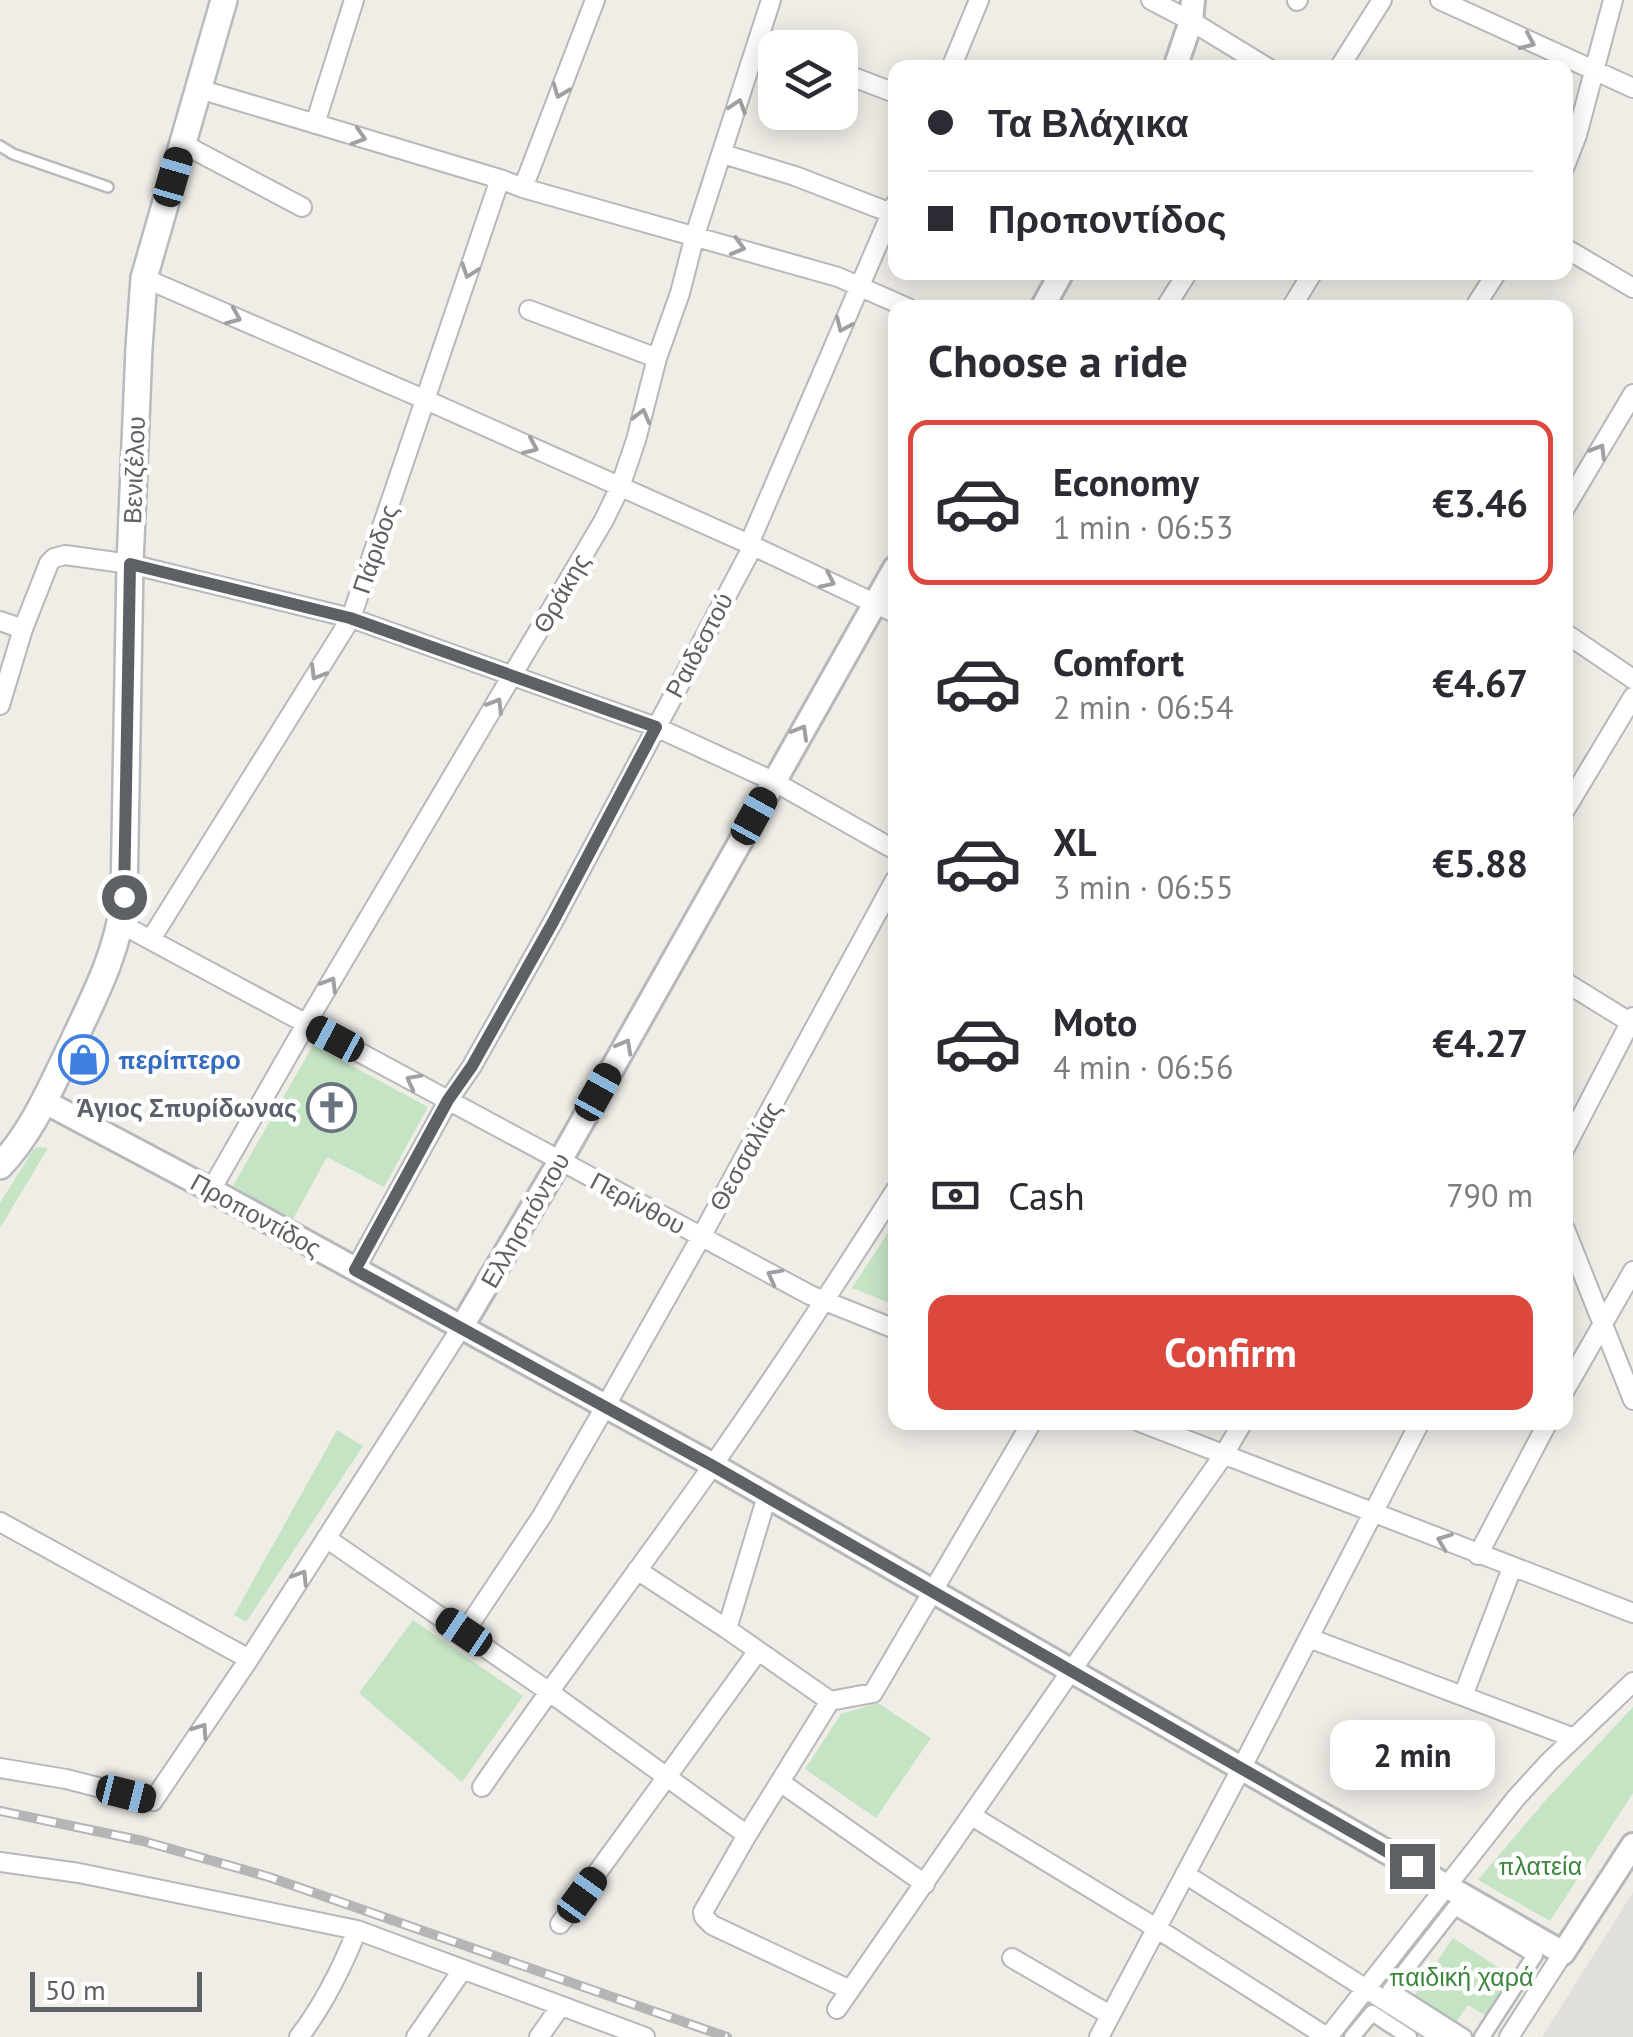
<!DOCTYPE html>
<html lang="en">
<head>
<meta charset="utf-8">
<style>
  :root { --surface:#fff; --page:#f2f2f3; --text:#2b2b33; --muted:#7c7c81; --line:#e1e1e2; --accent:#dc483e }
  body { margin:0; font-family:"PT Sans",sans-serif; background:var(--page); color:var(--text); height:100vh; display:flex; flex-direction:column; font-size:38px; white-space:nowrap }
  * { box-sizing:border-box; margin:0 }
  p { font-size:32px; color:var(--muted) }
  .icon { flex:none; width:55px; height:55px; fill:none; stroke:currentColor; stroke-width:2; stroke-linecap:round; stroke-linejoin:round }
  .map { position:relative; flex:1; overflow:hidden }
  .side { position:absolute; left:888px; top:300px; width:685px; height:1130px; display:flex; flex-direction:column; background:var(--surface); border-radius:20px; box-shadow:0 5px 25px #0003 }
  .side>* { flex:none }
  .banner { position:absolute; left:888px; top:60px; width:685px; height:220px; border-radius:20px; box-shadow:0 5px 25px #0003; display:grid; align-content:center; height:220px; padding:0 40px; background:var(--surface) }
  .buttons { position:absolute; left:758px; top:30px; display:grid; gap:20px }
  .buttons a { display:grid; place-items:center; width:100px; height:100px; border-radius:20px; background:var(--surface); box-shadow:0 5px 25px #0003; font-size:50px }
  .scale { position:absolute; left:30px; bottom:25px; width:172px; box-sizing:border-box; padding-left:10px; border:5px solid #5d6165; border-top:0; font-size:28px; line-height:35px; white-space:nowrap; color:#5d6165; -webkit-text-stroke:8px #fff; paint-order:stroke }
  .end { position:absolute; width:45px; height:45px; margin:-22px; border:12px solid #5d6165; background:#fff; box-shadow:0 0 0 5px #fff }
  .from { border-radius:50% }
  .bubble { position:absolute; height:70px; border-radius:20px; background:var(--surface); box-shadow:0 5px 25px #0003; font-size:32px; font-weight:700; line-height:70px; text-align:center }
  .car { position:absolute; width:30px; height:60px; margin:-30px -15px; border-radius:12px; box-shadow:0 0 8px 2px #0007; background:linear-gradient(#222 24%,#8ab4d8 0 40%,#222 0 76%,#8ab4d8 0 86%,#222 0) }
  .banner b { display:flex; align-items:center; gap:35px; height:95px; font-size:38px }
  .banner b+b { border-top:2px solid var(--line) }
  .banner i { width:25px; height:25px; background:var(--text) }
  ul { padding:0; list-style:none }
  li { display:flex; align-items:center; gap:30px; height:165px; margin:0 20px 15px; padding:0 20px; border:5px solid transparent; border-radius:20px }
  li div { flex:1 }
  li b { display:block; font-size:38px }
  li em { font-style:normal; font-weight:700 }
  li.current { border-color:var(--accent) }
  li>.icon { width:90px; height:90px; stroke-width:1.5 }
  h2 { padding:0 40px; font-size:45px; line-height:120px }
  .pay { display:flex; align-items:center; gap:25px; height:110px; padding:0 40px; font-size:38px }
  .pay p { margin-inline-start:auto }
  .button { display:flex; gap:20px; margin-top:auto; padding:20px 40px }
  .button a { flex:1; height:115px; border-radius:20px; background:var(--accent); color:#fff; font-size:40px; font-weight:700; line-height:115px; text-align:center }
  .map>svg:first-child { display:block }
</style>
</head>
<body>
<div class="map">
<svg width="1633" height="2037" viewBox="0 0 1633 2037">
  <rect width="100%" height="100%" fill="#efede6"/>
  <path fill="#e0dfda" d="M 1633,1892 L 1633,2037 L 1542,2037 Z"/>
  <path fill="#c5e4c4" d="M 313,1045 L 428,1107 L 384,1187 L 327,1157 L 293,1219 L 233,1186 Z
    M 37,1147 L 48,1148 L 0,1228 L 0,1203 L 33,1150 Z
    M 895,1222 L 895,1305 L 852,1288 Z
    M 337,1430 L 363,1446 L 246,1622 L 234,1615 Z
    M 413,1620 L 523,1696 L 462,1782 L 359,1693 Z
    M 878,1703 L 931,1738 L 876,1818 L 805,1769 L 841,1714 Z
    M 1633,1707 L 1633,1793 L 1550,1921 L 1478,1880 L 1544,1802 Z
    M 1453,1938 L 1513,1977 L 1488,2017 L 1468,2005 L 1454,2025 L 1413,1997 Z"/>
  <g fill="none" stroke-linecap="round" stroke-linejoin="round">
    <defs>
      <path id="service" d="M 0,146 L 13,154 L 108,187"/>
      <path id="pedestrian" d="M 1352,2037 L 1372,2013 L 1409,2037
        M 1464,2037 L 1390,1990 L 1455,1907 L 1535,1955 L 1482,2037"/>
      <path id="minor" d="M 1151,0 L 1191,21 L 1268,68
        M 1440,0 L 1633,88
        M 1297,1 L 1298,0
        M 951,68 L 979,0
        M 1339,68 L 1382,0
        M 840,72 L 895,93
        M 199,89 L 500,179 L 523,188 L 838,277 L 908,308
        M 315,124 L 354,0
        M 183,144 L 302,207
        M 723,154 L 795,176 L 891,213
        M 1565,166 L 1577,135 L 1613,0
        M 523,188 L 595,0
        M 1565,248 L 1633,288
        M 144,278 L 426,400 L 749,544 L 895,613
        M 1165,308 L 1188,272
        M 1291,308 L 1313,272
        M 1474,308 L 1497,272
        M 529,310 L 657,358
        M 1565,508 L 1633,394
        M 749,544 L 895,204
        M 0,621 L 23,629
        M 1565,633 L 1633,679
        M 0,705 L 23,629 L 49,563 L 54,558 L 65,555 L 130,564 L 351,618 L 656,727 L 773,781 L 895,850
        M 1565,810 L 1633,697
        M 121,924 L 810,1295 L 895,1329
        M 151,939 L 351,618 L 500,179
        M 1565,982 L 1633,1024
        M 1565,1148 L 1633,1017
        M 211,1190 L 306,1024 L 604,520 L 620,487 L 636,440 L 657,358 L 680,293 L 695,235 L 771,0
        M 1565,1229 L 1633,1400
        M 355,1270 L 448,1101 L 472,1066 L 553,922 L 753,546
        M 1565,1390 L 1633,1271
        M 1140,1422 L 1633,1613
        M 0,1522 L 249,1659
        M 326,1538 L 548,1691 L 747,1835
        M 1478,1555 L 1548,1422
        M 637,1570 L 727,1629 L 830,1701
        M 727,1629 L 767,1496
        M 464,1633 L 542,1516 L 605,1407 L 701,1237 L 895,880
        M 1309,1638 L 1574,1738
        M 1463,1696 L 1512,1568
        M 0,1768 L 66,1779 L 153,1801 L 249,1659 L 461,1328
        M 780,1782 L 925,1884
        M 482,1787 C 557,1678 637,1573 713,1465 C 776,1375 836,1284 895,1191
        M 972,1816 L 1156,1928 L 1327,2037
        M 0,1862 L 79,1873 L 357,1930 L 645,2037
        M 1185,1874 L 1442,2037
        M 560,1924 L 758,1651
        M 1012,1958 L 1110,2015
        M 850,1990 L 712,1925 L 704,1917 L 703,1912 L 747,1835 L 830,1701 L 873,1693 L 1032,1422
        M 837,2009 L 1071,1671 L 1223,1456 L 1243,1422
        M 299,2037 C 324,2004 342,1968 357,1930
        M 416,2037 L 463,1969
        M 539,2037 L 560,2007
        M 1099,2037 L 1241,1769 L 1420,1422
        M 1328,2037 L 1516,1798 L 1549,1762 L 1633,1682
        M 1509,2037 L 1563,1953"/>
      <path id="tertiary" d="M 1175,68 L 1191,21 L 1193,0
        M 1042,308 L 1062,272
        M 45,1102 L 211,1190 L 713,1465 L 1563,1953 L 1633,1845
        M 461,1328 L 560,1161 L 895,568"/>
      <path id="secondary" d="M 0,1166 C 33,1131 51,1087 72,1044 C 94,997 119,950 124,897 L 130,564 L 139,348 L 144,278 L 224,0"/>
    </defs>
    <use href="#service" stroke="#b6b8bb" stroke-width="14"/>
    <use href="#pedestrian" stroke="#b6b8bb" stroke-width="19"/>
    <use href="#minor" stroke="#b6b8bb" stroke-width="22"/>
    <use href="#tertiary" stroke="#b6b8bb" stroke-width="28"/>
    <use href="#secondary" stroke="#b7babe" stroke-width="30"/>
    <use href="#service" stroke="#fff" stroke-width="9"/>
    <use href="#pedestrian" stroke="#fff" stroke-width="14"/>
    <use href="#minor" stroke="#fff" stroke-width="18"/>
    <use href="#tertiary" stroke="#fff" stroke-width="22"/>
    <use href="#secondary" stroke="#fff" stroke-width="25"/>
    <defs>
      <path id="rail" d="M 0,1811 L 143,1841 L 269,1877 L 727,2037"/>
    </defs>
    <use href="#rail" stroke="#b4b5b5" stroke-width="10"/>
    <use href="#rail" stroke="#fff" stroke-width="6" stroke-dasharray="19" stroke-linecap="butt"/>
  </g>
  <defs><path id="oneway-chevron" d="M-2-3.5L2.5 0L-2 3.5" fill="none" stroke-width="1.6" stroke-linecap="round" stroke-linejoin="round" transform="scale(2.5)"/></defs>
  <g stroke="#9ea0a3">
    <use href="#oneway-chevron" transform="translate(1528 42) rotate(24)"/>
    <use href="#oneway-chevron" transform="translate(560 91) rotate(111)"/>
    <use href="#oneway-chevron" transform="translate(738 106) rotate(-72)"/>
    <use href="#oneway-chevron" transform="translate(359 137) rotate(17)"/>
    <use href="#oneway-chevron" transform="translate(738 247) rotate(16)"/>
    <use href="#oneway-chevron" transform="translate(469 271) rotate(109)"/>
    <use href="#oneway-chevron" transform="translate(234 317) rotate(23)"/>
    <use href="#oneway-chevron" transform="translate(843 325) rotate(114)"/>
    <use href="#oneway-chevron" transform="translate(642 416) rotate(-75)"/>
    <use href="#oneway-chevron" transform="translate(531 447) rotate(24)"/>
    <use href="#oneway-chevron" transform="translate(1599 451) rotate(-59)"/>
    <use href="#oneway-chevron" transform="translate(828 581) rotate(25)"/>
    <use href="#oneway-chevron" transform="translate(317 673) rotate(121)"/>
    <use href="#oneway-chevron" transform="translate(496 705) rotate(-59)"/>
    <use href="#oneway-chevron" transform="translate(801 732) rotate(-60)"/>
    <use href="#oneway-chevron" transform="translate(330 984) rotate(-59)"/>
    <use href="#oneway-chevron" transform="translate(625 1046) rotate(-61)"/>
    <use href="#oneway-chevron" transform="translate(413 1081) rotate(-152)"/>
    <use href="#oneway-chevron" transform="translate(774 1276) rotate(-152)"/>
    <use href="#oneway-chevron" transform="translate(1444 1541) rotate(-159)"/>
    <use href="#oneway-chevron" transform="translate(301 1577) rotate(-58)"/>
    <use href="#oneway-chevron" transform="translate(201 1730) rotate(-56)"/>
  </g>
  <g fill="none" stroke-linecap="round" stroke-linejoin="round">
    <path stroke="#5d6165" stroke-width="12" d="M 124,897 L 130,564 L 350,618 L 656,727 L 553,922 L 472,1066 L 448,1100 L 355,1270 L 713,1466 L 1412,1866"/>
  </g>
  <defs>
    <symbol id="shop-ring" viewBox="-11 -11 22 22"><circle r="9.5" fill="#fff" stroke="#3f7fe0" stroke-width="1.5"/><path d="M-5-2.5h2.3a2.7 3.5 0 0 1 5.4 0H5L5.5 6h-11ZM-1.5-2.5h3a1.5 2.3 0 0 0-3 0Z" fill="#3f7fe0"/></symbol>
    <symbol id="church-ring" viewBox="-11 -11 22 22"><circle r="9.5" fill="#fff" stroke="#6b7280" stroke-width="1.5"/><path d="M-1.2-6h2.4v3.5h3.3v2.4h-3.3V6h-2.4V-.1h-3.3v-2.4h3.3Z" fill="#6b7280"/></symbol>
  </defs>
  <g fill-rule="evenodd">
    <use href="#shop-ring" x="56" y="1032" width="55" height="55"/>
    <use href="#church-ring" x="304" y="1080" width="55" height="55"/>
  </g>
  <g text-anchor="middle" stroke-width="9" stroke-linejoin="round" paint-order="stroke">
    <g font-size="25" fill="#5d6165" stroke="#fff">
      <text transform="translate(134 470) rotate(-88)" y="9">Βενιζέλου</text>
      <text transform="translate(375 549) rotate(-71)" y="9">Πάριδος</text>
      <text transform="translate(561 593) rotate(-60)" y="9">Θράκης</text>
      <text transform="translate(699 645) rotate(-62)" y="9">Ραιδεστού</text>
      <text transform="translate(745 1156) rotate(-61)" y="9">Θεσσαλίας</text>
      <text transform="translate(638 1203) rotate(28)" y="9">Περίνθου</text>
      <text transform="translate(256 1215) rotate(29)" y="9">Προποντίδος</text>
      <text transform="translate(525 1220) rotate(-60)" y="9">Ελλησπόντου</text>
    </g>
    <g font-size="25" font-weight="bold" fill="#366cbe" stroke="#fff" text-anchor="start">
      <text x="118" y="1069">περίπτερο</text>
    </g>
    <g font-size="25" font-weight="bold" fill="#5b616d" stroke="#fff" text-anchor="end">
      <text x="297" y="1117">Άγιος Σπυρίδωνας</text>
    </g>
    <g font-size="25" fill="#3d853f" stroke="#fff">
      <text x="1540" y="1875">πλατεία</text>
      <text x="1461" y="1986">παιδική χαρά</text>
    </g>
  </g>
</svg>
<div class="buttons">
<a><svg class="icon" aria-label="layers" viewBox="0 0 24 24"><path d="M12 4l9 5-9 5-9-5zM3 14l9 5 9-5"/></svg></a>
</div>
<div class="scale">50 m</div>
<i class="end from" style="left:124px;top:897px"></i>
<i class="end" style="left:1412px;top:1866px"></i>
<div class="bubble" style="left:1330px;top:1720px;width:165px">2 min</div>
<i class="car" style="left:173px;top:177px;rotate:16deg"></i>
<i class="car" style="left:754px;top:816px;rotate:29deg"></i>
<i class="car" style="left:335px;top:1039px;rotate:298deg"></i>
<i class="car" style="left:598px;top:1092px;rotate:29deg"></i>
<i class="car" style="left:464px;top:1632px;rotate:304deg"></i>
<i class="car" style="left:126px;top:1794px;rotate:104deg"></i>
<i class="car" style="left:582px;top:1895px;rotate:36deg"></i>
<div class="banner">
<b><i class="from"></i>Τα Βλάχικα</b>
<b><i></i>Προποντίδος</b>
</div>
<section class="side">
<h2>Choose a ride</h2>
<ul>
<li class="current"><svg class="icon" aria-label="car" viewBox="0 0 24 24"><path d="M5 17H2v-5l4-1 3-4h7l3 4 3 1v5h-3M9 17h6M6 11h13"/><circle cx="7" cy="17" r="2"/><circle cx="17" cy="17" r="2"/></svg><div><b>Economy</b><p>1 min · 06:53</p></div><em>€3.46</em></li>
<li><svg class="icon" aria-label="car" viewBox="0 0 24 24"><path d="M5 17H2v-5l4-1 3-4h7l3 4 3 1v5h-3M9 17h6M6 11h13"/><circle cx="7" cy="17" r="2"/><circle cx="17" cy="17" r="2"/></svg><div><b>Comfort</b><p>2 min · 06:54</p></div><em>€4.67</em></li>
<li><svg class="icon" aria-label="car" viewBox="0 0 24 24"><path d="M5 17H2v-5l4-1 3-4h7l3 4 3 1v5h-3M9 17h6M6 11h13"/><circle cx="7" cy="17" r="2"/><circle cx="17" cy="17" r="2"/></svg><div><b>XL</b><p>3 min · 06:55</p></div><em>€5.88</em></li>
<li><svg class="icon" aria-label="car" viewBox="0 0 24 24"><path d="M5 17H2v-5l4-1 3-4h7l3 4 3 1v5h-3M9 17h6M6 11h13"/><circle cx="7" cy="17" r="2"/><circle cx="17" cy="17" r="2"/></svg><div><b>Moto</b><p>4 min · 06:56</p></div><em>€4.27</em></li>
</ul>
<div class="pay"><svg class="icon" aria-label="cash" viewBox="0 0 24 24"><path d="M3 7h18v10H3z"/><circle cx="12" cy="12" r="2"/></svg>Cash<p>790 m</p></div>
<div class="button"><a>Confirm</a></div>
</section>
</div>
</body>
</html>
